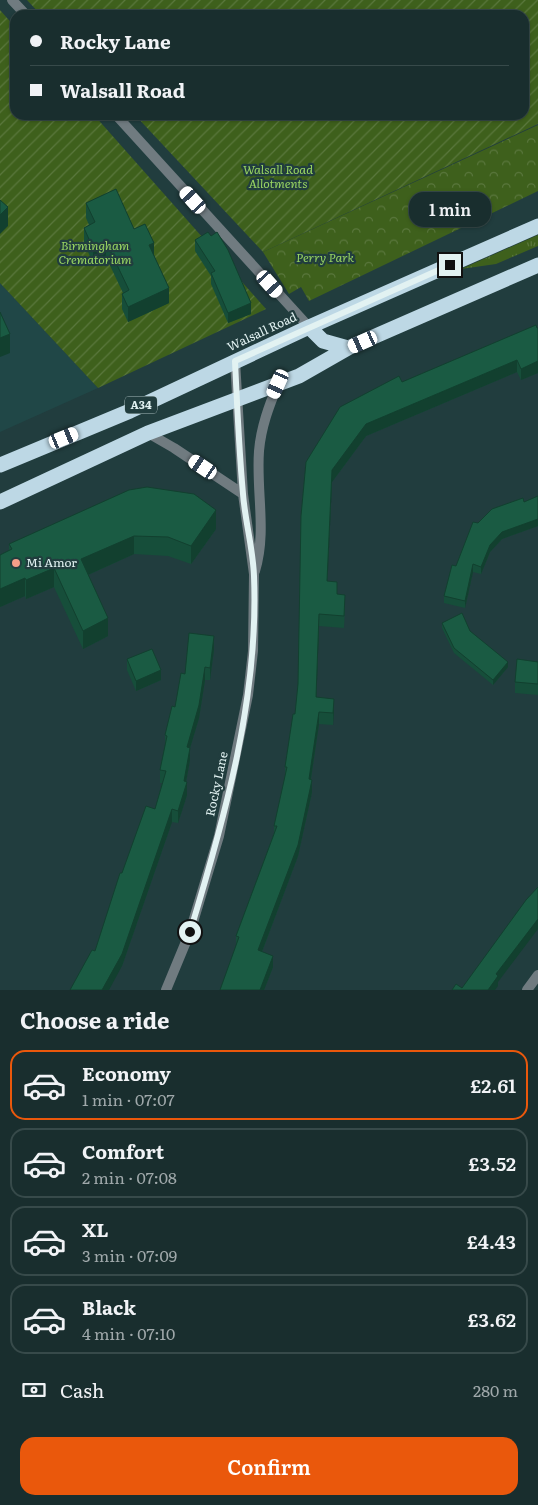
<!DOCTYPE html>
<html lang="en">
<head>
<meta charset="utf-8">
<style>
  :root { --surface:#192e2e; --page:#263a3a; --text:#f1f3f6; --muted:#9fa8aa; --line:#374a4a; --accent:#ea580c }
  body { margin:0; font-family:Literata,serif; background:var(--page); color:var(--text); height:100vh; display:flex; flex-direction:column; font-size:19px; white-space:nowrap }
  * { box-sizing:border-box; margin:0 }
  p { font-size:16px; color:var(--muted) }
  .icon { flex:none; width:28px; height:28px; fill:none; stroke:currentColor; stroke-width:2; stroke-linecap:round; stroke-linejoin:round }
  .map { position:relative; height:990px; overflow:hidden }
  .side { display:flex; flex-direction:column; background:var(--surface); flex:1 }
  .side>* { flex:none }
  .guide { position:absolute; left:10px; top:10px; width:519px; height:110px; border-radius:15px; box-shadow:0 1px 4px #0004,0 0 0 1px var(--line); display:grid; align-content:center; height:110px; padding:0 20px; background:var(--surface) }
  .end { position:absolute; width:22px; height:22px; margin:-11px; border:6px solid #e2f2f2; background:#111; box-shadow:0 0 0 2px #111 }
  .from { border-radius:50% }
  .bubble { position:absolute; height:35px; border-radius:15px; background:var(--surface); box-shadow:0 1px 4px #0004,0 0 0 1px var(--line); font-size:16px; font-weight:600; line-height:35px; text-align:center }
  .car { position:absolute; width:15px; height:30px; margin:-15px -8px; border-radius:6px; box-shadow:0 0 4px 1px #0007; background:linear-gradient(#fff 24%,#345 0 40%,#fff 0 76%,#345 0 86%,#fff 0) }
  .guide b { display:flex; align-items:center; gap:18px; height:48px; font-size:19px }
  .guide b+b { border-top:1px solid var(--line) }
  .guide i { width:12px; height:12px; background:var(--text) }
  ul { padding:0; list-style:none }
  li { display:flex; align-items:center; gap:15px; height:70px; margin:0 10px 8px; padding:0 10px; border:2px solid var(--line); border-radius:15px }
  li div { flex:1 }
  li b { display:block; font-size:19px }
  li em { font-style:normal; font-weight:600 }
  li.active { border-color:var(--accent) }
  li>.icon { width:45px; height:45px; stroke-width:1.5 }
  h2 { padding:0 20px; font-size:22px; line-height:60px }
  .pay { display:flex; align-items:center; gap:12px; height:55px; padding:0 20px; font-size:19px }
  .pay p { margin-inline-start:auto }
  .cta { display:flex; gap:10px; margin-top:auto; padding:10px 20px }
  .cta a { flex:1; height:58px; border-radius:15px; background:var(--accent); color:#fff; font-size:20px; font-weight:600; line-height:58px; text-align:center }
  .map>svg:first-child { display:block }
</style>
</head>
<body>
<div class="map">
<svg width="538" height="990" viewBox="0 0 538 990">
  <defs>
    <pattern id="grass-tufts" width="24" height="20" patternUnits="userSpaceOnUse" patternTransform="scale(1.25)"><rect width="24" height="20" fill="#3e601c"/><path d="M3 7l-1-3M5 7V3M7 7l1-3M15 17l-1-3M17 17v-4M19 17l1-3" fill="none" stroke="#5a773d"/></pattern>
    <pattern id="park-crowns" width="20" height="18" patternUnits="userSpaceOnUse" patternTransform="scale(1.25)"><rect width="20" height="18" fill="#3e601c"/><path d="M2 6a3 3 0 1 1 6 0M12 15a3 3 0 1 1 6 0" fill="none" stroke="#5a773d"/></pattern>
    <pattern id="garden-furrows" width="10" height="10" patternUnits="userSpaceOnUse" patternTransform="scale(1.25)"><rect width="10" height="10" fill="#3e601c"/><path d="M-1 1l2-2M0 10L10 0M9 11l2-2" fill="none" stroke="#5a773d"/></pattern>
  </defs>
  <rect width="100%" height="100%" fill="#213d3e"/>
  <path fill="#204747" d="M 0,283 L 98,388 L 0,432 Z"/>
  <path fill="url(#grass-tufts)" d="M 538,235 L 538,246 L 496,264 L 461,269 Z"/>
  <path fill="url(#park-crowns)" d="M 538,125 L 538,191 L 309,301 L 301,287 L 289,294 L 263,252 Z"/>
  <path fill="url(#garden-furrows)" d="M 27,0 L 538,0 L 538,124 L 263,252 L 135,115 L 524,115 L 524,15 L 41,15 Z
    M 0,10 L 15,27 L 15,115 L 94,115 L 266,309 L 98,388 L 0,283 Z"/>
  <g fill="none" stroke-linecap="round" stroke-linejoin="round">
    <path stroke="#707b80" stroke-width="10" d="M 12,0 L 26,15
      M 116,115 L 309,327
      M 148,433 L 174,448 L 243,494
      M 255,571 C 267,531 256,492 259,451 C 261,427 269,406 278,384
      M 166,990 L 190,932 L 219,836 L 248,695 L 253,651 L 254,574 L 243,494 L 235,361
      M 527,990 L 538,975"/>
    <path stroke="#bdd8e5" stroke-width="15" d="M 309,327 L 323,341 L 348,348
      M 0,465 L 130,411 L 309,327 L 538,226
      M 0,502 L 148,433 L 299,376 L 348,348 L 538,265"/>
  </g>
  <path fill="#164e3a" d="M 86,203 L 134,229 L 154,255 L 169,303 L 128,322 L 122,309 L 122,294 L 123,293 L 106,257 L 93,263 L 84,243 L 84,228 L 89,225 L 86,218 Z
    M 195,240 L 251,314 L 228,323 L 211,284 L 211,276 L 195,251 Z
    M 538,328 L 538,373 L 521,380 L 517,372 L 366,436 L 332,482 L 327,581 L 337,594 L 345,607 L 344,628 L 319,626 L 316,697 L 334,711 L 333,725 L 319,724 L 311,779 L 312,792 L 298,856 L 262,952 L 273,967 L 264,990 L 220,990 L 236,947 L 236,936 L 274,833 L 274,826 L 285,779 L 285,767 L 295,714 L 298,684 L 301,516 L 402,382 Z
    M 538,496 L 538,526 L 502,539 L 490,552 L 481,574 L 473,572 L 465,608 L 444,603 L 444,596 L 456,566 L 478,523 Z
    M 216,529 L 191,564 L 168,556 L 134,554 L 88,575 L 108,636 L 83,649 L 54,587 L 26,599 L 25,596 L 0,607 L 0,555 L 9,550 L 9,544 Z
    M 442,623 L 470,631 L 508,667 L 493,685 L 454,653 L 442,628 Z
    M 214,649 L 210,680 L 205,680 L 199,718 L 190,748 L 190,760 L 186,782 L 187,795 L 178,823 L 172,822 L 122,966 L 95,951 L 122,873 L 155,809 L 162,783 L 160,783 L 160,770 L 165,745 L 165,735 L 175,707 L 185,674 Z
    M 127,659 L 161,680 L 136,691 L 127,670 Z
    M 538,662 L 538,695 L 515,693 L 515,682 Z"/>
  <path fill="#12402f" d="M 8,207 L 8,226 L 0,234 L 0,215 Z
    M 106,242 L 106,257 L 93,263 L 93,248 Z
    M 154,243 L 154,258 L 149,245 Z
    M 169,288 L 169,303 L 128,322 L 128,307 Z
    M 251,303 L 251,314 L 228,323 L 228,313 Z
    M 10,334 L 10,353 L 0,357 L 0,338 Z
    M 517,360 L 517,372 L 366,436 L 332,482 L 327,593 L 332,470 L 366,424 Z
    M 538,361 L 538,373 L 521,380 L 521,369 Z
    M 216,510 L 216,529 L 191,564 L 191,546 Z
    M 538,519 L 538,526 L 502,539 L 490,552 L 481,574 L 481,567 L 490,545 L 502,532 Z
    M 134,536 L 134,554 L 81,578 L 81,559 Z
    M 473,564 L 473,572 L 465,608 L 465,601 Z
    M 54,568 L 54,587 L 26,599 L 26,580 Z
    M 25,578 L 25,596 L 0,607 L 0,589 Z
    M 319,614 L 319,626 L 316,709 L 316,697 Z
    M 108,618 L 108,636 L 83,649 L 83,631 Z
    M 214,636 L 214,649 L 210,680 L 210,668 Z
    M 508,662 L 508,667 L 493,685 L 493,680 Z
    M 205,667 L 205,680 L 199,718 L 190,748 L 190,760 L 184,793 L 187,782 L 187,795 L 178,823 L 178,811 L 184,781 L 187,747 Z
    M 161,670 L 161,680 L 136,691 L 136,681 Z
    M 334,699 L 334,711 L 333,725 L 333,713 Z
    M 319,712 L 319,724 L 309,791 L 309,779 Z
    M 312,780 L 312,792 L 298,856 L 258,962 L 258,950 Z
    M 172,809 L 172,822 L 122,966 L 109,990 L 102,990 Z
    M 538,915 L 538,929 L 498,982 L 498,986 L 495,990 L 488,990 L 496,974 Z
    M 273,956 L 273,967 L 264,990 L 260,990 Z"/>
  <path fill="#1a5b43" stroke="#12402f" d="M 116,189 L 134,229 L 145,224 L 154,243 L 149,245 L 169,288 L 128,307 L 122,294 L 129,290 L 106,242 L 93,248 L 84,228 L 95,222 L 86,203 Z
    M 0,200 L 8,207 L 0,215 Z
    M 208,232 L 211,236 L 217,232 L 228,250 L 251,303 L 228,313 L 211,273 L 215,271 L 195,240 Z
    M 0,312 L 10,334 L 0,338 Z
    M 536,325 L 537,328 L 538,328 L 538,361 L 521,369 L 517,360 L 366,424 L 332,470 L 327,581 L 337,582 L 337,594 L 345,595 L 344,616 L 319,614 L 316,697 L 334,699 L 333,713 L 319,712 L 309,779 L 312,780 L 298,845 L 258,950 L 273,956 L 260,990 L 220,990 L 239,937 L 236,936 L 277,826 L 274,826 L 287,767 L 285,767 L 293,714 L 295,714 L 298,684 L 301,516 L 306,462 L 340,407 L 399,376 L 402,382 Z
    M 147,487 L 194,494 L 216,510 L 191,546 L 168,537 L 134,536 L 81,559 L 108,618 L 83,631 L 54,568 L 26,580 L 25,578 L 0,589 L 0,555 L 12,549 L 9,544 L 129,490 Z
    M 538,496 L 538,519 L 502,532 L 490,545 L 481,567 L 473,564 L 465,601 L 444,596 L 452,565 L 456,566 L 473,522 L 478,523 L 492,509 L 523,498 L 524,502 Z
    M 462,613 L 470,631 L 508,662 L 493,680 L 454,648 L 442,623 Z
    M 189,633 L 214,636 L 210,668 L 205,667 L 199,705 L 187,747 L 190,748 L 184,781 L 187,782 L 178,811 L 172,809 L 122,954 L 102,990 L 70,990 L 92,950 L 95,951 L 120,873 L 122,873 L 146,806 L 155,809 L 166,771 L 160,770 L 167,736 L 165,735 L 172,706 L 175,707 L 181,673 L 185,674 Z
    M 152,649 L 161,670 L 136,681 L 127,659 Z
    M 517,659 L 538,662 L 538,684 L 515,682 Z
    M 538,887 L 538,919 L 496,974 L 498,976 L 488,990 L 452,990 L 456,984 L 462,988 L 526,900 Z"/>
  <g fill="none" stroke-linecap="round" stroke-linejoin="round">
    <path stroke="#e2f2f2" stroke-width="6" d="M 190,932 C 225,817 259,697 254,576 C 253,548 245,521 243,494 C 239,450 237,405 235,361 L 450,265"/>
  </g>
  <circle fill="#f49e88" stroke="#213d3e" stroke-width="2" cx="16" cy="563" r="5"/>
  <g text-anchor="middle" stroke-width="4.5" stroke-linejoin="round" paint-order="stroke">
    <rect fill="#213d3e" stroke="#a8bcbc" stroke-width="1" x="125" y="396.5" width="32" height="17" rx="4"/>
    <g font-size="11" font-weight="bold" fill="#e2f2f2">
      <text x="141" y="409">A34</text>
    </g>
    <g font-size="12" font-style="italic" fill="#98d462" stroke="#213d3e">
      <text x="278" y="174">Walsall Road<tspan x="278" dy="14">Allotments</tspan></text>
      <text x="95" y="250">Birmingham<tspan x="95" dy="14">Crematorium</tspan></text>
      <text x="325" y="262">Perry Park</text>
    </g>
    <g font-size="12" fill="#e2f2f2" stroke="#213d3e">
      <text transform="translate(262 332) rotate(-25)" y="4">Walsall Road</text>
      <text transform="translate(217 784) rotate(-78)" y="4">Rocky Lane</text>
    </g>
    <g font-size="12" fill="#e2f2f2" stroke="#213d3e" text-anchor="start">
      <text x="26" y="567">Mi Amor</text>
    </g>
  </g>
</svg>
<i class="end from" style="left:190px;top:932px"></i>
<i class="end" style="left:450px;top:265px"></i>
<div class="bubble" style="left:409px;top:192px;width:82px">1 min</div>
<i class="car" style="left:193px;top:200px;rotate:318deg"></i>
<i class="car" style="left:270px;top:284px;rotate:138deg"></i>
<i class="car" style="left:363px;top:342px;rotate:246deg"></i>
<i class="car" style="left:278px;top:384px;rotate:204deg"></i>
<i class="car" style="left:64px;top:438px;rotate:68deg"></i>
<i class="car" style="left:203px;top:467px;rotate:304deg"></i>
<div class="guide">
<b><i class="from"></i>Rocky Lane</b>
<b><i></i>Walsall Road</b>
</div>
</div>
<section class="side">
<h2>Choose a ride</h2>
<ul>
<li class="active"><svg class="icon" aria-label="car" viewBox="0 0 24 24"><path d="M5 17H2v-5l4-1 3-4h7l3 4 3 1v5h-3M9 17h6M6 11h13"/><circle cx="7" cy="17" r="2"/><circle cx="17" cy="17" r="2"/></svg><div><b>Economy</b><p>1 min · 07:07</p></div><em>£2.61</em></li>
<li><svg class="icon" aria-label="car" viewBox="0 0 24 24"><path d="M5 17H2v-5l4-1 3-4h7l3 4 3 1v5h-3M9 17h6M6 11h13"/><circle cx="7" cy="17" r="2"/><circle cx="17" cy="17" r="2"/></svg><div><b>Comfort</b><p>2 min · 07:08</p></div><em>£3.52</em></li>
<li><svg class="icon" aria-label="car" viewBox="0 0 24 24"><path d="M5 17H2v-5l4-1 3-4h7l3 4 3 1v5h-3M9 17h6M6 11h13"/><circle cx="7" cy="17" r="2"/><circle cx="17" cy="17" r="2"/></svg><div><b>XL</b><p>3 min · 07:09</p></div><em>£4.43</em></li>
<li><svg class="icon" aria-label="car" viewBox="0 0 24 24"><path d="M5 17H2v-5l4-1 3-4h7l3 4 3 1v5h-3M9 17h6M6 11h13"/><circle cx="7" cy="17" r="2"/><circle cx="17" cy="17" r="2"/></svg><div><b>Black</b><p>4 min · 07:10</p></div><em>£3.62</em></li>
</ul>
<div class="pay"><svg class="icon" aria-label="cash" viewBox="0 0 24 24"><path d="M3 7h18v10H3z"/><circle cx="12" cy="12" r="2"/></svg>Cash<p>280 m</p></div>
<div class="cta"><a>Confirm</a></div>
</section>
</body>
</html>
